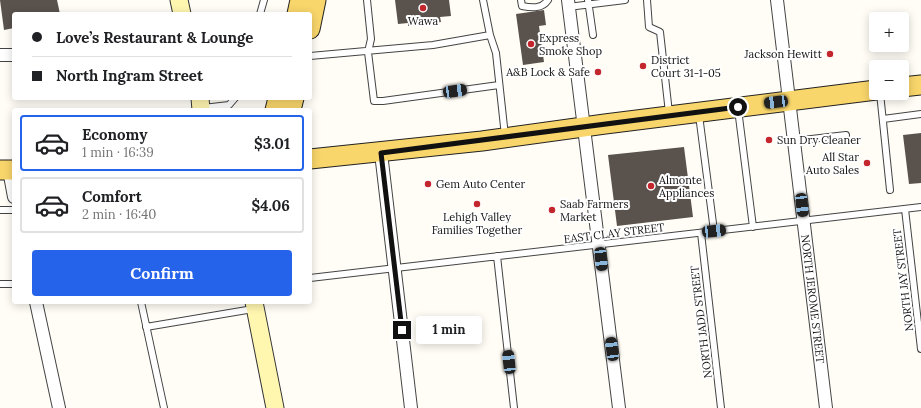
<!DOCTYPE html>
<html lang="en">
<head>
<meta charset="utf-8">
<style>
  :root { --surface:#fff; --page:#f6f6f6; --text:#202124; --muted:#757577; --line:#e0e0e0; --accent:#2563eb }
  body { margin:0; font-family:Lora,serif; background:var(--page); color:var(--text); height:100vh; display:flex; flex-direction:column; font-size:15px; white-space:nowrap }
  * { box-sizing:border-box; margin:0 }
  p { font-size:13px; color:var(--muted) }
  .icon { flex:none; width:22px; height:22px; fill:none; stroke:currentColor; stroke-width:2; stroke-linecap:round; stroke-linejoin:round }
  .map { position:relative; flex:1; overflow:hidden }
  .drawer { position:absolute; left:12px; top:108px; width:300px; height:196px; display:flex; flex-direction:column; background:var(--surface); border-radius:4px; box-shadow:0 2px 10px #0003 }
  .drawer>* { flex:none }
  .top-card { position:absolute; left:12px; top:12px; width:300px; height:88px; border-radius:4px; box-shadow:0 2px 10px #0003; display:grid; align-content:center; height:88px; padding:0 20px; background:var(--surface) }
  .tools { position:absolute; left:869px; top:12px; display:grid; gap:8px }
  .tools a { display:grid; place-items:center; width:40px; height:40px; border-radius:4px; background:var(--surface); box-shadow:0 2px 10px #0003; font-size:20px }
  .end { position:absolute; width:18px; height:18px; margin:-9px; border:5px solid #111; background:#fff; box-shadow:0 0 0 2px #fff }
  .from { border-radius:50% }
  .bubble { position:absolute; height:28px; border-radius:4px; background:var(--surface); box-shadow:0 2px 10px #0003; font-size:13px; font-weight:700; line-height:28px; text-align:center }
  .car { position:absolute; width:12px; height:24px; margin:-12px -6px; border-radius:5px; box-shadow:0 0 3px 1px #0007; background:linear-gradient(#222 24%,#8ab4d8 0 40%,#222 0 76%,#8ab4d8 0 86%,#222 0) }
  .top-card b { display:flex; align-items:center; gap:14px; height:38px; font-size:15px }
  .top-card b+b { border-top:1px solid var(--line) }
  .top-card i { width:10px; height:10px; background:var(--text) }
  ul { padding:7px 0 0; list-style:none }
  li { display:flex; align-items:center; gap:12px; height:56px; margin:0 8px 6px; padding:0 12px; border:2px solid var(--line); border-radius:4px }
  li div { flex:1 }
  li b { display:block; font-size:15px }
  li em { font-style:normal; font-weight:700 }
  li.active { border-color:var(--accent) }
  li>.icon { width:36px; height:36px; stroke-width:1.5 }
  .action { display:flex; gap:8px; margin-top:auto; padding:8px 20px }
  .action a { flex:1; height:46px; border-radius:4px; background:var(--accent); color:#fff; font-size:16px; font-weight:700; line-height:46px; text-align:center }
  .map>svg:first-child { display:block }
</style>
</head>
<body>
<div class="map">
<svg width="921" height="408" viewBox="0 0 921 408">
  <rect width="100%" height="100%" fill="#fffdf5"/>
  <path fill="#5a524d" d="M 0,0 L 57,0 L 60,14 L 14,14 L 14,28 L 4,30 Z
    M 395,0 L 449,0 L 451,16 L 440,17 L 441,22 L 408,26 L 408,23 L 398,24 Z
    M 544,10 L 546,25 L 539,26 L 544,62 L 523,65 L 516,14 Z
    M 921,133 L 921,183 L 909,184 L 903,135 Z
    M 684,147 L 693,217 L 617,226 L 608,155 Z"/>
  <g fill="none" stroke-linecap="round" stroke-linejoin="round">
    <defs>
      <path id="lane" d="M 367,0 L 371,39 L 368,52 L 374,101 L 383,101 L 499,85
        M 483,0 L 490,35 L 496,53 L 505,136
        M 521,0 L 522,6 C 532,8 542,9 548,0
        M 588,0 L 593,35
        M 647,0 L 649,27 L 660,32 L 669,113
        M 568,7 L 625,0
        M 260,14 L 264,0
        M 310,56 L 433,45 L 490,35
        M 880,93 L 890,190
        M 203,108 L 229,105 L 235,98
        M 738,109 L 753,227
        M 699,115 L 714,231
        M 883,119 L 921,114
        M 794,141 L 846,135
        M 905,209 L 921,349
        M 0,210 L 14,210
        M 701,233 L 721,408
        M 497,256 L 514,408
        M 310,278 L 921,207
        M 0,284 L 14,284
        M 141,302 L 164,408
        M 146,327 L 253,309"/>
      <g id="street">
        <path d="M 568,0 L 619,408"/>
        <path id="s1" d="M 777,0 L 826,408"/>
        <path d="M 0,55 L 14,55"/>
        <path d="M 381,153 L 411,408"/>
        <path d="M 9,170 L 14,197"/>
        <path d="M 36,302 L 59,408"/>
      </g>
      <path id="secondary" d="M 179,0 L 182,14
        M 200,98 L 201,110
        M 254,302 L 275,408"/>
      <path id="primary" d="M 297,14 L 300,0
        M 310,29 L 316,0
        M 902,87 L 921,85
        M 275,110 L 278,98
        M 291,110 L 294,98
        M 310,159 L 482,141 L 605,124 L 876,90
        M 0,170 L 14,170"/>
    </defs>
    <use href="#lane" stroke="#444" stroke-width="8"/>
    <use href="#street" stroke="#444" stroke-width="14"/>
    <use href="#secondary" stroke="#333" stroke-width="19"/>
    <use href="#primary" stroke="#222" stroke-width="21"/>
    <use href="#lane" stroke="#fff" stroke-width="6"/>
    <use href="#street" stroke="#fff" stroke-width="12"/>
    <use href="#secondary" stroke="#fff6b0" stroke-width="17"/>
    <use href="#primary" stroke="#f9d66b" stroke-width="19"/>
  </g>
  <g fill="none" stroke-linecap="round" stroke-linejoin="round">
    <path stroke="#111" stroke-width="5" d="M 402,330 L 381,153 L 738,107"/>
  </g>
  <g fill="#c4262e" stroke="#fff" stroke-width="1.5">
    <circle cx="423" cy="8" r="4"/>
    <circle cx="531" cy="44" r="4"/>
    <circle cx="830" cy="54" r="4"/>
    <circle cx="643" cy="66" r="4"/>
    <circle cx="598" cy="72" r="4"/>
    <circle cx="769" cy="140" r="4"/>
    <circle cx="867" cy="163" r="4"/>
    <circle cx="428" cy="184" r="4"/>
    <circle cx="651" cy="186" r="4"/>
    <circle cx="477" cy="204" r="4"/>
    <circle cx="552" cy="210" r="4"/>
  </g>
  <g text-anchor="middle" stroke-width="4" stroke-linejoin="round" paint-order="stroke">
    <g font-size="11" fill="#111" stroke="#fff" text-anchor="start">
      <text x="423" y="25" text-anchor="middle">Wawa</text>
      <text x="539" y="42">Express<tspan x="539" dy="13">Smoke Shop</tspan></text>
      <text x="822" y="58" text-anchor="end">Jackson Hewitt</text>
      <text x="651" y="64">District<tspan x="651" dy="13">Court 31-1-05</tspan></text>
      <text x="590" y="76" text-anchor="end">A&amp;B Lock &amp; Safe</text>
      <text x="777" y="144">Sun Dry Cleaner</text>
      <text x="859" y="161" text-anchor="end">All Star<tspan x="859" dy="13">Auto Sales</tspan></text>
      <text x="659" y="184">Almonte<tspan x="659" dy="13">Appliances</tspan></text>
      <text x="436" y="188">Gem Auto Center</text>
      <text x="560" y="208">Saab Farmers<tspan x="560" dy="13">Market</tspan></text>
      <text x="477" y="221" text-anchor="middle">Lehigh Valley<tspan x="477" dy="13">Families Together</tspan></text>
    </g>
    <g font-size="11" fill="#111" stroke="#fff">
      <text transform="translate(614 233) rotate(-7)" y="4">EAST CLAY STREET</text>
      <text transform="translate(903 280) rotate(-97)" y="4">NORTH JAY STREET</text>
      <text dy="4" stroke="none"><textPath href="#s1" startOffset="301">NORTH JEROME STREET</textPath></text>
      <text transform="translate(701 322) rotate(-97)" y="4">NORTH JADD STREET</text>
    </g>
  </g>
</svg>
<div class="tools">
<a>+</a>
<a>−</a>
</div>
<i class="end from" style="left:738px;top:107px"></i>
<i class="end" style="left:402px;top:330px"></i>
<div class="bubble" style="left:416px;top:316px;width:66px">1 min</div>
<i class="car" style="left:455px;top:91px;rotate:82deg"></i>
<i class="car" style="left:776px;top:102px;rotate:263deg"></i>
<i class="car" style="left:802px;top:205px;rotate:173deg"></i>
<i class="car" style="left:714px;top:231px;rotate:84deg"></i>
<i class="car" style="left:601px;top:259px;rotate:173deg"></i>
<i class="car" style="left:612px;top:349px;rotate:353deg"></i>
<i class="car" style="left:509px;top:362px;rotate:354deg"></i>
<div class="top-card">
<b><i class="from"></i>Love’s Restaurant &amp; Lounge</b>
<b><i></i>North Ingram Street</b>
</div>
<section class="drawer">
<ul>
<li class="active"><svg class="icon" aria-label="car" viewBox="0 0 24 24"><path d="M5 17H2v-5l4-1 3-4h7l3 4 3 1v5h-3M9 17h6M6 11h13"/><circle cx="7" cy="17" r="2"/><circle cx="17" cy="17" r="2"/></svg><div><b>Economy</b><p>1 min · 16:39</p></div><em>$3.01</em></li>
<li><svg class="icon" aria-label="car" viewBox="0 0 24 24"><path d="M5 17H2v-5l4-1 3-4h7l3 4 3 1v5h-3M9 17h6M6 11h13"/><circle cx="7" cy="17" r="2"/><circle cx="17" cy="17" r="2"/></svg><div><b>Comfort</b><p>2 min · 16:40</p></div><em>$4.06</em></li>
</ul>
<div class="action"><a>Confirm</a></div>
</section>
</div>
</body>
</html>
